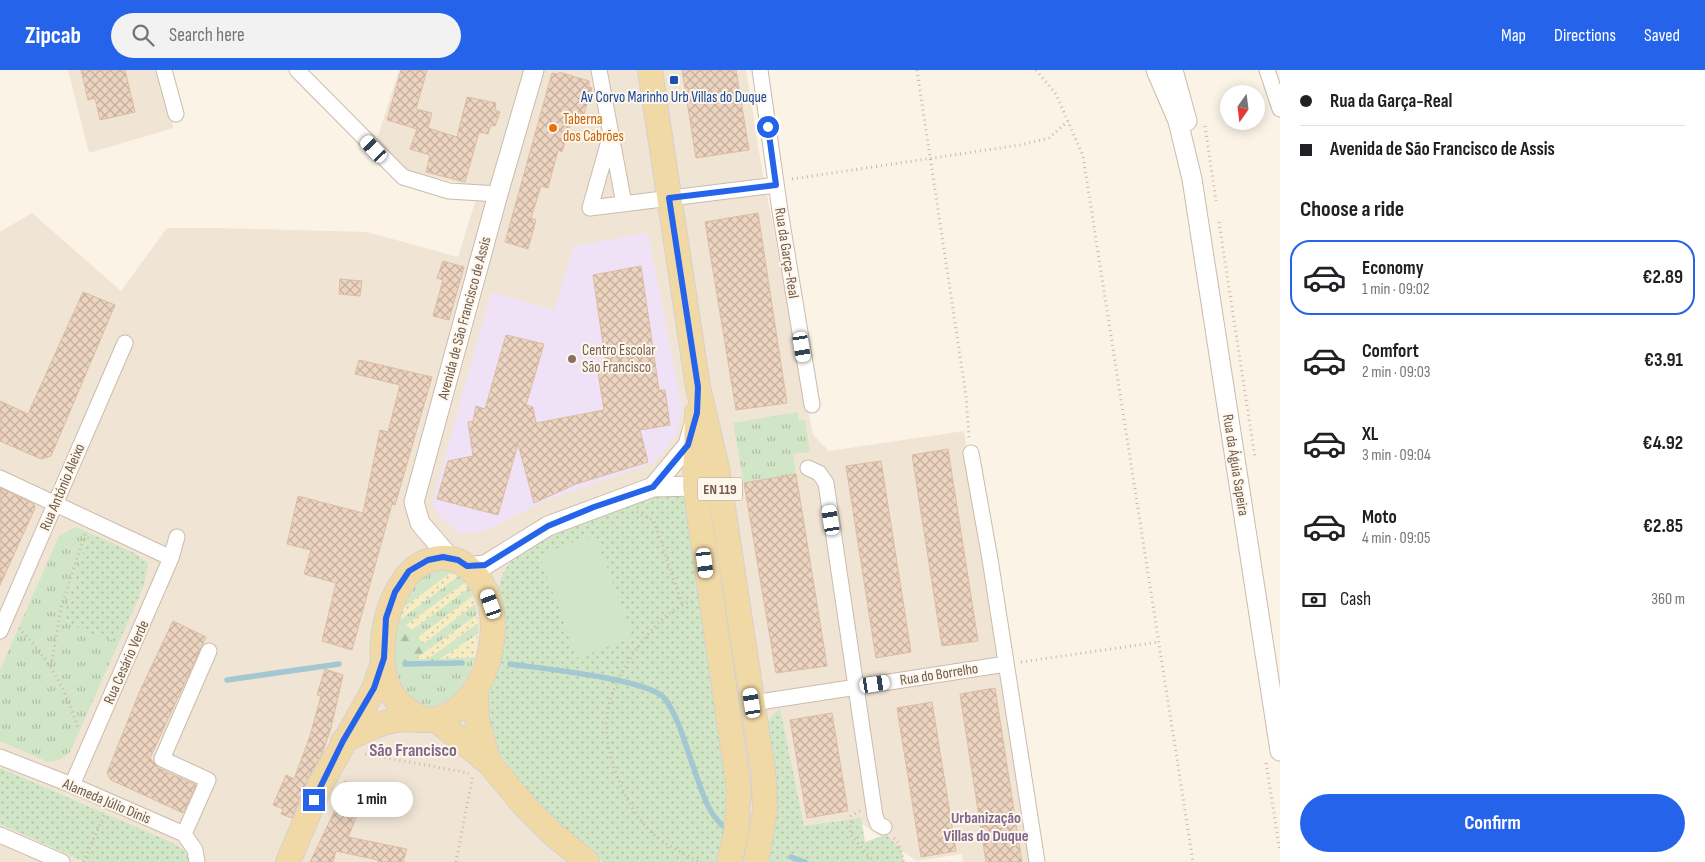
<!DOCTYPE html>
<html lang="en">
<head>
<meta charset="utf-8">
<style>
  :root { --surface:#fff; --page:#f2f2f2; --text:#202124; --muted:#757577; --line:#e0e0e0; --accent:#2563eb }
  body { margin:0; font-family:"Sofia Sans Condensed",sans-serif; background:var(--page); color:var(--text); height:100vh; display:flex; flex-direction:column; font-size:19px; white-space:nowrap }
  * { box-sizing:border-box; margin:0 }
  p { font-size:16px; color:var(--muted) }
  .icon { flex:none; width:28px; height:28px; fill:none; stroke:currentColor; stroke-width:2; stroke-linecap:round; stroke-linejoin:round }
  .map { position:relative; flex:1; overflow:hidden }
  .sheet { display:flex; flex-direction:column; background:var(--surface); width:425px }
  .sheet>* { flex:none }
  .hud { display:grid; align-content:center; height:110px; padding:0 20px; background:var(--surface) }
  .needle { width:32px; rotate:194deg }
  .buttons { position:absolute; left:1220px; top:15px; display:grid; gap:10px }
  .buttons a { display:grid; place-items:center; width:45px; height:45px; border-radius:50%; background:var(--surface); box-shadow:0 2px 12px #0003; font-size:25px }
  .end { position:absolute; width:22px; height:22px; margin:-11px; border:6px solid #2563eb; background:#fff; box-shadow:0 0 0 2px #fff }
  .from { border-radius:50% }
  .bubble { position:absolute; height:35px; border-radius:18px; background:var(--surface); box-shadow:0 2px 12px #0003; font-size:16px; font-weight:700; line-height:35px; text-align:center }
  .car { position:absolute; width:15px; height:30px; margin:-15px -8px; border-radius:6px; box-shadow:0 0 4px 1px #0007; background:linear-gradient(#fff 24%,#345 0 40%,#fff 0 76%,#345 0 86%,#fff 0) }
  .hud b { display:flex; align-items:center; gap:18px; height:48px; font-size:19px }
  .hud b+b { border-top:1px solid var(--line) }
  .hud i { width:12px; height:12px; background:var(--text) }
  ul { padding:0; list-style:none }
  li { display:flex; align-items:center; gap:15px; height:75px; margin:0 10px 8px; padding:0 10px; border:2px solid transparent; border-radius:20px }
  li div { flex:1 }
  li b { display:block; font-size:19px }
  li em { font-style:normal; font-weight:700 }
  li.on { border-color:var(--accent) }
  li>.icon { width:45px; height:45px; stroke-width:1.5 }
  h2 { padding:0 20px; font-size:22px; line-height:60px }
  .pay { display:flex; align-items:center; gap:12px; height:55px; padding:0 20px; font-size:19px }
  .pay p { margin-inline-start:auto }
  .button { display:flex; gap:10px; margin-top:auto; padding:10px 20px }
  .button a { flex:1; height:58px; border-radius:30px; background:var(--accent); color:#fff; font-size:20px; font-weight:700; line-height:58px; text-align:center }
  header { display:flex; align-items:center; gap:30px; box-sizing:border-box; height:70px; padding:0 25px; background:var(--accent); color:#fff }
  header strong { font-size:24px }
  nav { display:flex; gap:28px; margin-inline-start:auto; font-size:18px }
  .search { width:350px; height:45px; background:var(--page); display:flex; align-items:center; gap:12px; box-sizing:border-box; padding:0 18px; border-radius:28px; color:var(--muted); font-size:19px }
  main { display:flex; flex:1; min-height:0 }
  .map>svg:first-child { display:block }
</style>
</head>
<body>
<header>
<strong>Zipcab</strong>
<div class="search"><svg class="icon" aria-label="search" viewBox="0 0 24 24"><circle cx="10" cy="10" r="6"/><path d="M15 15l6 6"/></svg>Search here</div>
<nav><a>Map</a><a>Directions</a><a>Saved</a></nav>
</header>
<main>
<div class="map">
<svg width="1280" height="792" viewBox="0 0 1280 792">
  <defs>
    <pattern id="grass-tufts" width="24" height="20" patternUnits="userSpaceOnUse" patternTransform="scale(1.25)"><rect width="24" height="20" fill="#d1e6c6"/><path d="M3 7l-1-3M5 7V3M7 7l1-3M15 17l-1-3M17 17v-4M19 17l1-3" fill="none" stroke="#aebda3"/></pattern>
    <pattern id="forest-firs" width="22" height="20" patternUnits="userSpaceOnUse" patternTransform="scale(1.25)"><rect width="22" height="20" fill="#d1e6c6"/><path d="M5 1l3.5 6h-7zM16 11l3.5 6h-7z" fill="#aebda3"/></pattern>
    <pattern id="sand-dots" width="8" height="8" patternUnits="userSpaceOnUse" patternTransform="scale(1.25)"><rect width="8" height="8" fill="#f6edc4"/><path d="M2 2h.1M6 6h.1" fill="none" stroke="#ccc3a1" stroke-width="1.8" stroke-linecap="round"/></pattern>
    <pattern id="park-dots" width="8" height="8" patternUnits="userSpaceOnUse" patternTransform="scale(1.25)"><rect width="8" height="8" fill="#d1e6c6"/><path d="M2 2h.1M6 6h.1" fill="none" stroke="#aebda3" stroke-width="1.8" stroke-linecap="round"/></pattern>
    <pattern id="building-cross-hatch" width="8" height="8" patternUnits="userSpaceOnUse" patternTransform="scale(1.25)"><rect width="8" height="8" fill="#ecd4c0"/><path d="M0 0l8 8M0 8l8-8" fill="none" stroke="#c4af9e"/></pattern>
  </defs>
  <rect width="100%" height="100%" fill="#faf3e6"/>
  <path fill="#f0e5d5" d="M 68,0 L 169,0 L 166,1 L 173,58 L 89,83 Z
    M 399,0 L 746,0 L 760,88 L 813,365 L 829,381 L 964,361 L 1032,792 L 963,792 L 962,784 L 917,791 L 859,752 L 783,792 L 0,792 L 0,162 L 32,143 L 121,221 L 167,158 L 216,158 L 367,162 L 458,187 L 476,129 L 459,113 L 402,100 L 376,72 Z"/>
  <path fill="#f0e2f6" d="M 648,163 L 682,338 L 677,363 L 655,392 L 544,431 L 485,461 L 461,464 L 440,447 L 432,434 L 491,222 L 555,240 L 573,176 Z"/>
  <path fill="url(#grass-tufts)" d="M 797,342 L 799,351 L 805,350 L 810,382 L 793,384 L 796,404 L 744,413 L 733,353 Z
    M 76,457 L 89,463 L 64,544 L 67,551 L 112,569 L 123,563 L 70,682 L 59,690 L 48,692 L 0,671 L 0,600 L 59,466 Z
    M 437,499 L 453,501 L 399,541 C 410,523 417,507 437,499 Z
    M 460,505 L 466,512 L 406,555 L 401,549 Z
    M 469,518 L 473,526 L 418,567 L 412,560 Z
    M 475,534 L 477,545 L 415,589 L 404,589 Z
    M 478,553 L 478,564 L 441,588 L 475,587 C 468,607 457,638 432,640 C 426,640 416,635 410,633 L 401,617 L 395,594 L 422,597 L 436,596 L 428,589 Z"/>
  <path fill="url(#forest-firs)" d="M 398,546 C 410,552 438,577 441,590 L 436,596 L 395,594 L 392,572 Z"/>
  <path fill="url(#sand-dots)" d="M 453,501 L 460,505 L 401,549 L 398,546 L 399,541 Z
    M 466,512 L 469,518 L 412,560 L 406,555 Z
    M 473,526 L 475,534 L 423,574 L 418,567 Z
    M 477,545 L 478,553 L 428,589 L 415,589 Z
    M 478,564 L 475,587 L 440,589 Z"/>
  <path fill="url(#park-dots)" d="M 670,424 L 688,424 L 732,716 L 724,792 L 603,792 L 580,776 L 533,731 L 487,666 L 484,632 L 502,564 L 498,519 L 503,503 L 513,488 L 529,471 L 615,436 Z
    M 89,463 L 134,483 L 148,493 L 144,515 L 123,563 L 112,570 C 97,567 70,558 64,544 Z
    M 780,638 L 804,756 L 861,748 L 865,772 L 886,765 L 901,779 L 904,792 L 767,792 L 766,653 Z
    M 0,698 L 175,774 L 185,781 L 190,792 L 85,792 L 0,754 Z"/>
  <path fill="#d1e6c6" d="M 595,464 L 633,568 L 577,588 L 539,485 Z"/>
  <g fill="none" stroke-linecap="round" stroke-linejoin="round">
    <path stroke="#a4c8d2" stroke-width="5.5" d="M 405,594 L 462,593
      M 510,594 C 537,598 651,609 665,629 C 679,648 685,674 693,696 C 701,717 706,742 724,757
      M 227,610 L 339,594
      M 791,787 L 805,792"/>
  </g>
  <path fill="url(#building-cross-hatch)" stroke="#ddbca2" d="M 81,0 L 125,0 L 135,42 L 100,50 L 95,28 L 88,30 Z
    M 401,0 L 427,0 L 416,39 L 432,43 L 428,58 L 457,67 L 467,27 L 496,33 L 495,40 L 500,42 L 495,56 L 491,55 L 488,64 L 479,62 L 465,112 L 426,102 L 430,85 L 410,79 L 417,59 L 387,50 Z
    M 682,0 L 736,0 L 749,80 L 696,88 Z
    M 559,2 L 589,11 L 589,17 L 592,18 L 584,44 L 574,42 L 562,82 L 558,80 L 548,118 L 541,116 L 531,148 L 536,150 L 528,179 L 505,172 L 552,3 L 558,4 Z
    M 758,143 L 787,333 L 736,340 L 705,152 Z
    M 443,191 L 464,197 L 449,250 L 433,246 L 443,210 L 437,208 Z
    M 641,196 L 659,320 L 665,320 L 670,355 L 640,360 L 648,392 L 576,414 L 534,433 L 518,374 L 498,445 L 437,429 L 448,391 L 473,386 L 468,352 L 473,351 L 476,336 L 485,339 L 506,265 L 544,274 L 526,335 L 533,337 L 536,353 L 604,340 L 597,296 L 606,295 L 593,205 Z
    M 340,209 L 362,211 L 360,226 L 339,224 Z
    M 83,222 L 115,235 L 51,386 L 41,389 L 0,371 L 0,331 L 28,344 Z
    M 359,290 L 432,307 L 395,435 L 392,434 L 352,580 L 322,571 L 336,513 L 304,504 L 311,480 L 287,474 L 298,426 L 363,443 L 380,360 L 388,362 L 400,315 L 355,304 Z
    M 948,379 L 978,571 L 942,576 L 912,385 Z
    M 881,391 L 911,582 L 876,588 L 846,396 Z
    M 796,404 L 827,596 L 776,603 L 744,413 Z
    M 0,418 L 34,434 L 35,438 L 0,515 Z
    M 173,551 L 206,567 L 150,688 L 158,698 L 196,715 L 183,743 L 111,710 L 107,703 L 139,623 Z
    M 325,599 L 343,605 L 331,658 L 322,684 L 308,709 L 292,748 L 281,744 L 283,739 L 273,735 L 286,705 L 294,709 L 310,666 L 321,626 L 317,625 Z
    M 995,618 L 1022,792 L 986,792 L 960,624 Z
    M 932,632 L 956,781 L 921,787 L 897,638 Z
    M 832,643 L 848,741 L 807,748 L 790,650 Z
    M 345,711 L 367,721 L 348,767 L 407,779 L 403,792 L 378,792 L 378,790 L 336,781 L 333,792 L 310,792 L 338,734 L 336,733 Z"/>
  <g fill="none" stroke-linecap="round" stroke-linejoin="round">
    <defs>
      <path id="minor" d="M 164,0 L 176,44
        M 297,0 L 403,107 L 449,121 L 498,124
        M 599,0 L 624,134
        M 760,0 L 780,141 L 812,335
        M 1267,0 L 1280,39
        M 611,64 L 590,138 L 776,115
        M 971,383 L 990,489 L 1037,792
        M 808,398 L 819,403 L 826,413 L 875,746 L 878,754 L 884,757
        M 0,408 L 171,488
        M 0,561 L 125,273
        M 753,633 L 1006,594
        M 0,687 L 72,715 L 184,764 L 195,780 L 197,792
        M 72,715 L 171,488 L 177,467
        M 184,764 L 208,710 L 162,689 L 209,581
        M 0,765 L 62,792"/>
      <path id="tertiary" d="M 1156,0 L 1178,51 L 1192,109 L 1280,681
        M 1173,0 L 1187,51
        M 653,417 L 688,375 L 693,357
        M 450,488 L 420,453 L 414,432 L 498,124 L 534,0
        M 467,497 L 485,495 L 548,456 L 653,417 L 695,416 L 707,420"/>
      <path id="primary" d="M 650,0 L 698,317 L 717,398 L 764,708 L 765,741 L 756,792
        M 697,343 L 695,416 L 739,720 L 736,764 L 729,792
        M 476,619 L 477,650 L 489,693
        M 436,650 L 489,693 L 524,735 L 554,765 L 587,792
        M 343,671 C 360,663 377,653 396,650 C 409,648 424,652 437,649 C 471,641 489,601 492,570 C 495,545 491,522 474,503 C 463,491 450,485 434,489 C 389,498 372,581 389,618 C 396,634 410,642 425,650
        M 288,792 L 321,714 L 374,619 L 383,592"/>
    </defs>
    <use href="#minor" stroke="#cabbad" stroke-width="17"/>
    <use href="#tertiary" stroke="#cabbad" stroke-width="21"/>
    <use href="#primary" stroke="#d7d1cd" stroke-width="26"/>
    <path stroke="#d1b7a3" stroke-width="3" stroke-dasharray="1 4" stroke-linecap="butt" d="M 917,0 L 966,326 L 969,368
      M 1036,0 L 1056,24 L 1083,86 L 1193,792
      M 1205,56 L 1216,131
      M 792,109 L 1020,75 L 1049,68 L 1068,51
      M 1219,152 L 1255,388
      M 637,442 L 654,451 L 682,534
      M 692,531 C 669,539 652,558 638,577 C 623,597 611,620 607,645 C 602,679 625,736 649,760 C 663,774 682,783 700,792
      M 19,558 C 50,591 64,615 78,658
      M 1021,592 L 1159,572
      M 51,596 L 61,538 L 85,464
      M 365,684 L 469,703
      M 1266,693 L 1280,782
      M 860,741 L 851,746 L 850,764 L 874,792
      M 894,768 L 899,774 L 904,792
      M 83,792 L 104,745
      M 456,792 L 473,705"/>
    <use href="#minor" stroke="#fff" stroke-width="15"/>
    <use href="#tertiary" stroke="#fff" stroke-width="19"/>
    <use href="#primary" stroke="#f1d9a5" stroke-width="24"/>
  </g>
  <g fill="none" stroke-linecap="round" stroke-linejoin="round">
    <path stroke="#2563eb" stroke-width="6" d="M 314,730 L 343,671 L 374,618 L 384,588 L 386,548 L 395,522 L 409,501 L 428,490 L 443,487 L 458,490 L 467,496 L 485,495 L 548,456 L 594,437 L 653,417 L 688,375 L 697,343 L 698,317 L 669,128 L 776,115 L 768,57"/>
  </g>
  <rect fill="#1a4fb4" stroke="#fdf7eb" stroke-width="2" x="669" y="5" width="10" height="10" rx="2.5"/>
  <circle fill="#e8710a" stroke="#fdf7eb" stroke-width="2" cx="553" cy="58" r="5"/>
  <circle fill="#8d6e63" stroke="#fdf7eb" stroke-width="2" cx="572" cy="289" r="5"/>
  <g text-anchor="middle" stroke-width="4" stroke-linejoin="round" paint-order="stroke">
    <rect fill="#fdf7eb" stroke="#9a8a7c" stroke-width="1" x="697.5" y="407.5" width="45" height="23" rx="4"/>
    <g font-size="14" font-weight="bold" fill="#705b4d">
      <text x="720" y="424">EN 119</text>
    </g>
    <g font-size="15" fill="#164399" stroke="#fdf7eb">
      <text x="674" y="32">Av Corvo Marinho Urb Villas do Duque</text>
    </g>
    <g font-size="15" fill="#c56008" stroke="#fdf7eb" text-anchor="start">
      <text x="563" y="54">Taberna<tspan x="563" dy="17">dos Cabrões</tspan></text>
    </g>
    <g font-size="15" fill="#705b4d" stroke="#fdf7eb">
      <text transform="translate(787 183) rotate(81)" y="5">Rua da Garça-Real</text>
      <text transform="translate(464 248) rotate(-75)" y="5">Avenida de São Francisco de Assis</text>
      <text transform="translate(1236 395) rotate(81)" y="5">Rua da Águia Sapeira</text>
      <text transform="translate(62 417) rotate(-67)" y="5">Rua António Aleixo</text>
      <text transform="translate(126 592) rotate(-66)" y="5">Rua Cesário Verde</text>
      <text transform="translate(939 604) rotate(-9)" y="5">Rua do Borrelho</text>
      <text transform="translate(107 731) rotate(23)" y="5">Alameda Júlio Dinis</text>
    </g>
    <g font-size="15" fill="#785e54" stroke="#fdf7eb" text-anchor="start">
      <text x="582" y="285">Centro Escolar<tspan x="582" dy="17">São Francisco</tspan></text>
    </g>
    <g font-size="16" font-weight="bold" fill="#81668c" stroke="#fdf7eb">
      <text x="986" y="753">Urbanização<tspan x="986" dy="18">Villas do Duque</tspan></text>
    </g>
    <g font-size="18" font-weight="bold" fill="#81668c" stroke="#fdf7eb">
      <text x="413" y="686">São Francisco</text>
    </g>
  </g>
</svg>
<div class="buttons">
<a><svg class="needle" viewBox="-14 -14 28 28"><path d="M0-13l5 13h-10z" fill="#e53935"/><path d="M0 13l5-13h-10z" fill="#757577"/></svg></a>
</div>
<i class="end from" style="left:768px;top:57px"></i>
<i class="end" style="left:314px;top:730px"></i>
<div class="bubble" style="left:331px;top:712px;width:82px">1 min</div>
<i class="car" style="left:374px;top:79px;rotate:317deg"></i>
<i class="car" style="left:802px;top:277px;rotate:171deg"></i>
<i class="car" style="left:831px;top:450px;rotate:351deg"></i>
<i class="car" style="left:705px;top:493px;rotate:173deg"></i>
<i class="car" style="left:491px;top:534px;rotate:341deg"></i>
<i class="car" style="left:875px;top:614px;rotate:81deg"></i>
<i class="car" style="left:752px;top:633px;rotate:351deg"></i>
</div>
<section class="sheet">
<div class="hud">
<b><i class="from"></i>Rua da Garça-Real</b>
<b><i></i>Avenida de São Francisco de Assis</b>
</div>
<h2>Choose a ride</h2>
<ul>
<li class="on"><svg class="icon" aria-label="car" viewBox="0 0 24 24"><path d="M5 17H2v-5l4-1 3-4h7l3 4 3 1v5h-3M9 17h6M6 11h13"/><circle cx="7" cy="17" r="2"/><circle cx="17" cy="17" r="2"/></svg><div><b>Economy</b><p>1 min · 09:02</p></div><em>€2.89</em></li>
<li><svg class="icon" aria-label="car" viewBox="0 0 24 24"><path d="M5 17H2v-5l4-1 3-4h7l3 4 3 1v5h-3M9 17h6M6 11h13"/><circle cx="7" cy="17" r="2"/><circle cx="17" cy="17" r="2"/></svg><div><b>Comfort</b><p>2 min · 09:03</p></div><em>€3.91</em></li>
<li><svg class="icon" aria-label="car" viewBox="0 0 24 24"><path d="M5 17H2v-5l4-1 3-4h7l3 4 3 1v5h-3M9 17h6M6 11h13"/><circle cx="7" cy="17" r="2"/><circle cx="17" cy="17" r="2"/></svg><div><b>XL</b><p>3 min · 09:04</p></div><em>€4.92</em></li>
<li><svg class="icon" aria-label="car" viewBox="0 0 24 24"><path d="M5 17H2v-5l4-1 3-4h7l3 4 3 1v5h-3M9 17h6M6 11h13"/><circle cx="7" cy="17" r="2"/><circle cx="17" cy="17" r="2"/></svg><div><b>Moto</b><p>4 min · 09:05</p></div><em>€2.85</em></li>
</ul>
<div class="pay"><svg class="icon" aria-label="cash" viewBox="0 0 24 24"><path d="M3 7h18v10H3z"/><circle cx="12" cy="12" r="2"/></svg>Cash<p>360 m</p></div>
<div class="button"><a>Confirm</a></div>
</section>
</main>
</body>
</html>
